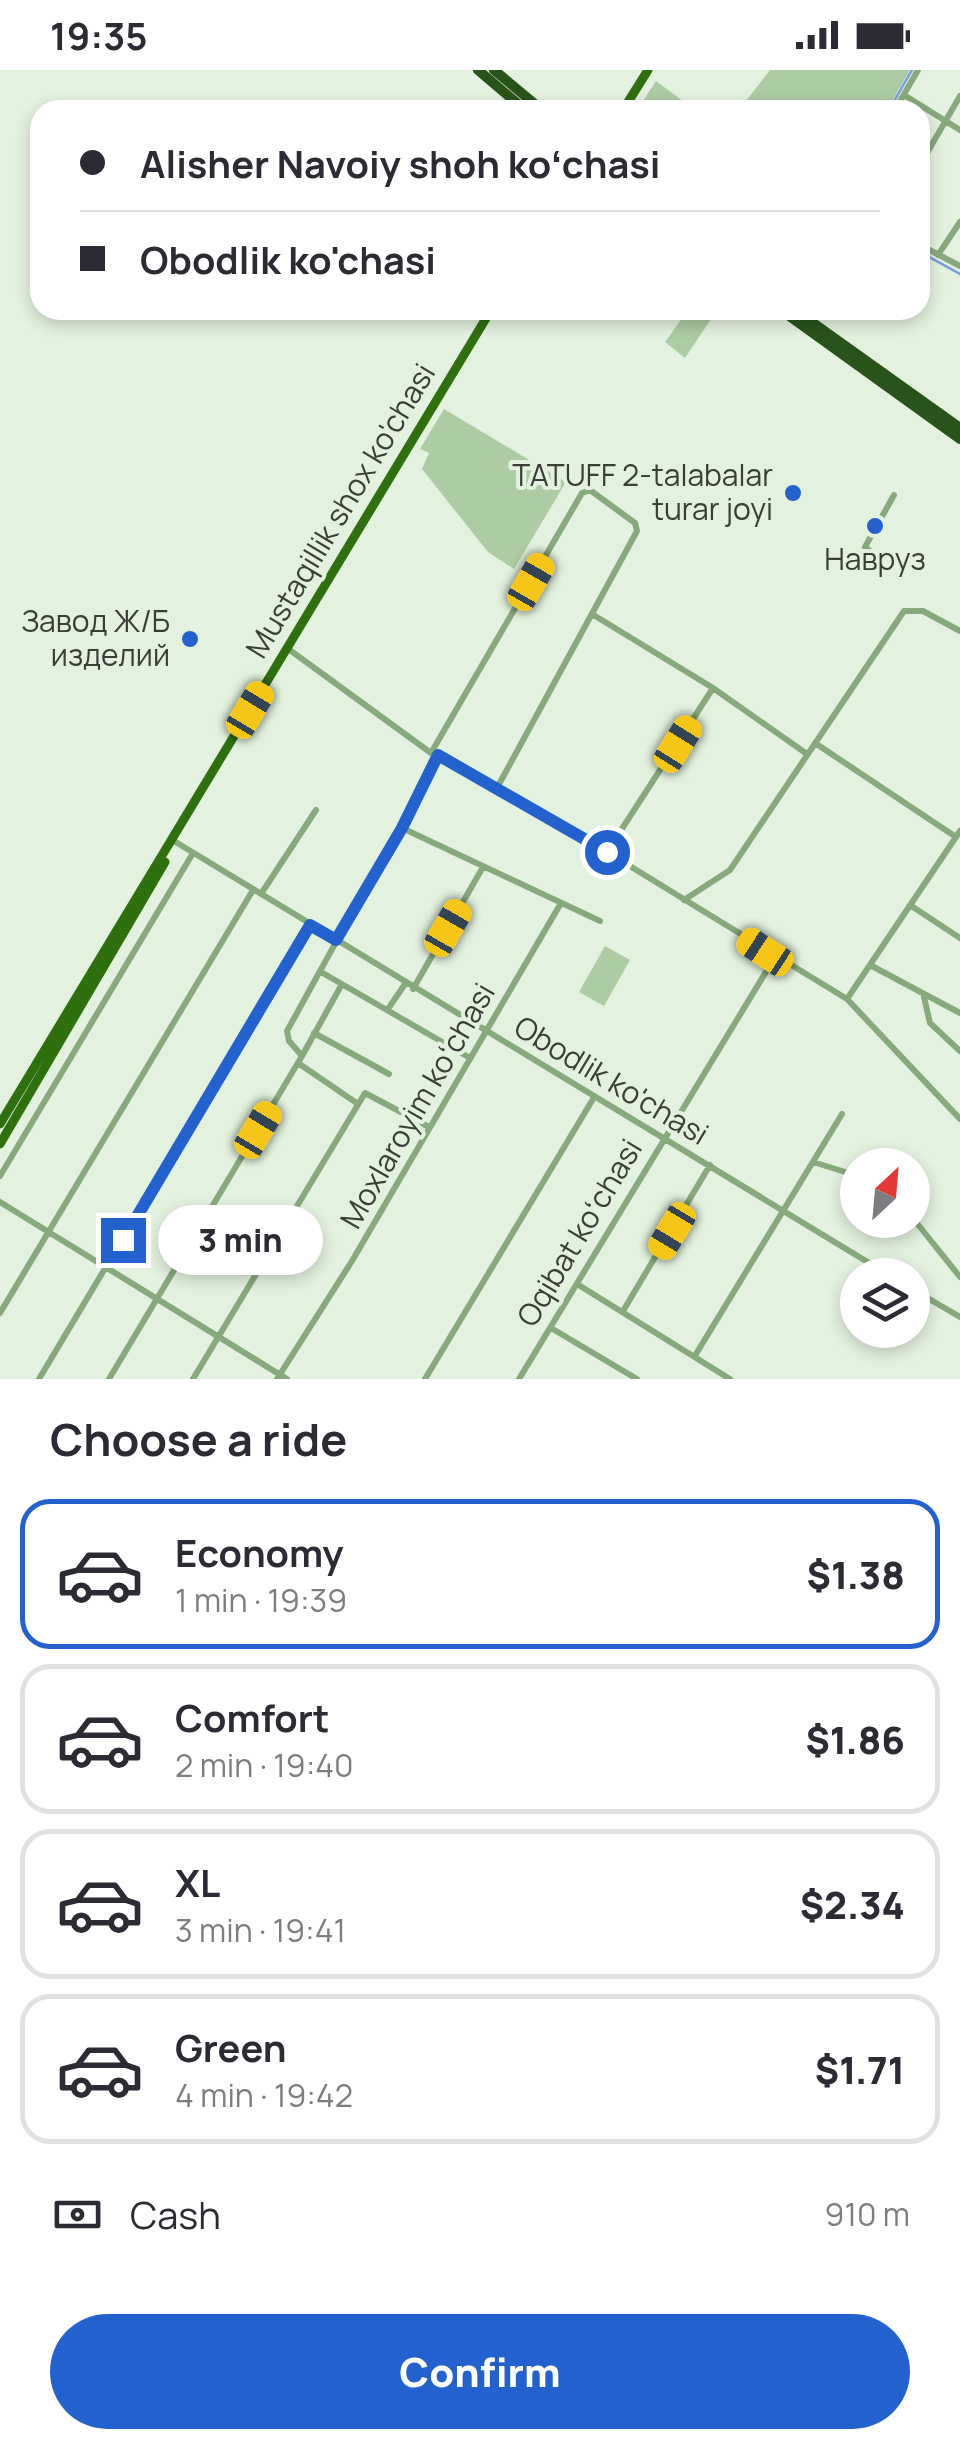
<!DOCTYPE html>
<html lang="en">
<head>
<meta charset="utf-8">
<style>
  :root { --surface:#fff; --page:#f7f7f7; --text:#2b2b33; --muted:#7c7c81; --line:#e1e1e2; --accent:#2362ce }
  body { margin:0; font-family:Manrope,sans-serif; background:var(--page); color:var(--text); height:100vh; display:flex; flex-direction:column; font-size:38px; white-space:nowrap }
  * { box-sizing:border-box; margin:0 }
  p { font-size:32px; color:var(--muted) }
  .icon { flex:none; width:55px; height:55px; fill:none; stroke:currentColor; stroke-width:2; stroke-linecap:round; stroke-linejoin:round }
  .map { position:relative; height:1309px; overflow:hidden }
  .side { display:flex; flex-direction:column; background:var(--surface); flex:1 }
  .side>* { flex:none }
  .hud { position:absolute; left:30px; top:30px; width:900px; height:220px; border-radius:30px; box-shadow:0 5px 15px #0003; display:grid; align-content:center; height:220px; padding:0 50px; background:var(--surface) }
  .needle { width:65px; rotate:26deg }
  .buttons { position:absolute; left:840px; top:1078px; display:grid; gap:20px }
  .buttons a { display:grid; place-items:center; width:90px; height:90px; border-radius:50%; background:var(--surface); box-shadow:0 5px 15px #0003; font-size:50px }
  .end { position:absolute; width:45px; height:45px; margin:-22px; border:12px solid #2362ce; background:#fff; box-shadow:0 0 0 5px #fff }
  .from { border-radius:50% }
  .bubble { position:absolute; height:70px; border-radius:35px; background:var(--surface); box-shadow:0 5px 15px #0003; font-size:32px; font-weight:800; line-height:70px; text-align:center }
  .car { position:absolute; width:30px; height:60px; margin:-30px -15px; border-radius:12px; box-shadow:0 0 8px 2px #0007; background:linear-gradient(#f5c518 24%,#345 0 40%,#f5c518 0 76%,#345 0 86%,#f5c518 0) }
  .hud b { display:flex; align-items:center; gap:35px; height:95px; font-size:38px }
  .hud b+b { border-top:2px solid var(--line) }
  .hud i { width:25px; height:25px; background:var(--text) }
  ul { padding:0; list-style:none }
  li { display:flex; align-items:center; gap:30px; height:150px; margin:0 20px 15px; padding:0 30px; border:5px solid var(--line); border-radius:30px }
  li div { flex:1 }
  li b { display:block; font-size:38px }
  li em { font-style:normal; font-weight:800 }
  li.active { border-color:var(--accent) }
  li>.icon { width:90px; height:90px; stroke-width:1.5 }
  h2 { padding:0 50px; font-size:45px; line-height:120px }
  .pay { display:flex; align-items:center; gap:25px; height:110px; padding:0 50px; font-size:38px }
  .pay p { margin-inline-start:auto }
  .button { display:flex; gap:20px; margin-top:auto; padding:20px 50px }
  .button a { flex:1; height:115px; border-radius:60px; background:var(--accent); color:#fff; font-size:40px; font-weight:800; line-height:115px; text-align:center }
  .status { display:flex; justify-content:space-between; align-items:center; height:70px; padding:0 50px; background:var(--surface); direction:ltr }
  .status svg { height:28px; fill:currentColor }
  .map>svg:first-child { display:block }
</style>
</head>
<body>
<div class="status"><b>19:35</b><svg viewBox="0 0 49 12"><path d="M0 12V9h3v3zM5 12V6h3v6zM10 12V3h3v9zM15 12V0h3v12zM26 1h20v11H26zM47 4h2v5h-2z"/></svg></div>
<div class="map">
<svg width="960" height="1309" viewBox="0 0 960 1309">
  <rect width="100%" height="100%" fill="#e3f2de"/>
  <path fill="#adcca3" d="M 770,0 L 910,0 L 887,40 L 739,40 Z
    M 656,11 L 695,40 L 637,40 Z
    M 688,240 L 717,240 L 685,288 L 665,272 Z
    M 444,339 L 566,412 L 514,499 L 488,482 L 422,399 L 429,383 L 420,379 Z
    M 605,876 L 630,890 L 604,936 L 579,922 Z"/>
  <g fill="none" stroke-linecap="round" stroke-linejoin="round">
    <path stroke="#779edf" stroke-width="2.5" d="M 889,40 L 912,0
      M 920,182 L 960,204"/>
    <path stroke="#87aa7c" stroke-width="6" d="M 904,25 L 960,60
      M 895,40 L 918,0
      M 920,95 L 960,26
      M 920,175 L 960,196
      M 938,185 L 960,152
      M 875,485 L 865,477 L 894,425
      M 592,544 L 713,618 L 807,684
      M 287,578 L 431,683 L 607,782 L 847,929 L 960,1049
      M 815,673 L 956,767
      M 431,683 L 582,423 L 590,420 L 635,453 L 637,461 L 497,718
      M 402,758 L 600,851
      M 174,771 L 889,1205
      M 607,782 L 713,618
      M 261,824 L 316,740
      M 684,830 L 730,800 L 904,541 L 923,541 L 960,561
      M 910,835 L 960,868
      M 870,895 L 960,943
      M 321,902 L 470,988
      M 413,919 L 483,797
      M 924,927 L 930,953 L 960,981
      M 847,929 L 960,761
      M 388,939 L 405,914
      M 314,963 L 389,1004
      M 302,986 L 342,914
      M 298,993 L 358,1034
      M 813,1092 L 858,1106
      M 0,1106 L 193,783
      M 0,1132 L 287,1309
      M 912,1147 L 960,1207
      M 577,1214 L 730,1309
      M 912,1219 L 960,1247
      M 623,1241 L 710,1095
      M 0,1243 L 253,820
      M 551,1258 L 637,1309
      M 696,1284 L 842,1044
      M 39,1309 L 310,855
      M 109,1309 L 302,986 L 289,971 L 287,961 L 439,685
      M 193,1309 L 365,1023 L 429,1057
      M 277,1309 L 352,1191 L 561,833
      M 425,1309 L 593,1029
      M 519,1309 L 775,887"/>
    <path stroke="#2e6f0e" stroke-width="9" d="M 623,40 L 648,0
      M 0,1054 L 491,240
      M 0,1074 L 165,792"/>
    <path stroke="#295419" stroke-width="10" d="M 478,0 L 525,40
      M 494,0 L 542,40
      M 781,240 L 960,369
      M 795,240 L 960,358"/>
  </g>
  <g fill="none" stroke-linecap="round" stroke-linejoin="round">
    <path stroke="#2362ce" stroke-width="12" d="M 123,1170 L 310,855 L 336,870 L 402,758 L 438,685 L 607,782"/>
  </g>
  <g fill="#2362ce" stroke="#e3f2de" stroke-width="4">
    <circle cx="793" cy="423" r="10"/>
    <circle cx="875" cy="456" r="10"/>
    <circle cx="190" cy="569" r="10"/>
  </g>
  <g text-anchor="middle" stroke-width="8" stroke-linejoin="round" paint-order="stroke">
    <g font-size="30" fill="#393f37" stroke="#e3f2de" text-anchor="end">
      <text x="773" y="416">TATUFF 2-talabalar<tspan x="773" dy="34">turar joyi</tspan></text>
      <text x="875" y="500" text-anchor="middle">Навруз</text>
      <text x="170" y="562">Завод Ж/Б<tspan x="170" dy="34">изделий</tspan></text>
    </g>
    <g font-size="30" fill="#393f37" stroke="#e3f2de">
      <text transform="translate(341 441) rotate(-59)" y="10">Mustaqillik shox ko'chasi</text>
      <text transform="translate(611 1011) rotate(31)" y="10">Obodlik ko'chasi</text>
      <text transform="translate(418 1036) rotate(-60)" y="10">Moxlaroyim koʻchasi</text>
      <text transform="translate(580 1163) rotate(-59)" y="10">Oqibat koʻchasi</text>
    </g>
  </g>
</svg>
<div class="buttons">
<a><svg class="needle" viewBox="-14 -14 28 28"><path d="M0-13l5 13h-10z" fill="#e53935"/><path d="M0 13l5-13h-10z" fill="#7c7c81"/></svg></a>
<a><svg class="icon" aria-label="layers" viewBox="0 0 24 24"><path d="M12 4l9 5-9 5-9-5zM3 14l9 5 9-5"/></svg></a>
</div>
<i class="end from" style="left:607px;top:782px"></i>
<i class="end" style="left:123px;top:1170px"></i>
<div class="bubble" style="left:158px;top:1135px;width:165px">3 min</div>
<i class="car" style="left:531px;top:512px;rotate:30deg"></i>
<i class="car" style="left:250px;top:640px;rotate:31deg"></i>
<i class="car" style="left:678px;top:674px;rotate:32deg"></i>
<i class="car" style="left:448px;top:858px;rotate:30deg"></i>
<i class="car" style="left:765px;top:882px;rotate:303deg"></i>
<i class="car" style="left:258px;top:1060px;rotate:31deg"></i>
<i class="car" style="left:672px;top:1161px;rotate:211deg"></i>
<div class="hud">
<b><i class="from"></i>Alisher Navoiy shoh koʻchasi</b>
<b><i></i>Obodlik ko'chasi</b>
</div>
</div>
<section class="side">
<h2>Choose a ride</h2>
<ul>
<li class="active"><svg class="icon" aria-label="car" viewBox="0 0 24 24"><path d="M5 17H2v-5l4-1 3-4h7l3 4 3 1v5h-3M9 17h6M6 11h13"/><circle cx="7" cy="17" r="2"/><circle cx="17" cy="17" r="2"/></svg><div><b>Economy</b><p>1 min · 19:39</p></div><em>$1.38</em></li>
<li><svg class="icon" aria-label="car" viewBox="0 0 24 24"><path d="M5 17H2v-5l4-1 3-4h7l3 4 3 1v5h-3M9 17h6M6 11h13"/><circle cx="7" cy="17" r="2"/><circle cx="17" cy="17" r="2"/></svg><div><b>Comfort</b><p>2 min · 19:40</p></div><em>$1.86</em></li>
<li><svg class="icon" aria-label="car" viewBox="0 0 24 24"><path d="M5 17H2v-5l4-1 3-4h7l3 4 3 1v5h-3M9 17h6M6 11h13"/><circle cx="7" cy="17" r="2"/><circle cx="17" cy="17" r="2"/></svg><div><b>XL</b><p>3 min · 19:41</p></div><em>$2.34</em></li>
<li><svg class="icon" aria-label="car" viewBox="0 0 24 24"><path d="M5 17H2v-5l4-1 3-4h7l3 4 3 1v5h-3M9 17h6M6 11h13"/><circle cx="7" cy="17" r="2"/><circle cx="17" cy="17" r="2"/></svg><div><b>Green</b><p>4 min · 19:42</p></div><em>$1.71</em></li>
</ul>
<div class="pay"><svg class="icon" aria-label="cash" viewBox="0 0 24 24"><path d="M3 7h18v10H3z"/><circle cx="12" cy="12" r="2"/></svg>Cash<p>910 m</p></div>
<div class="button"><a>Confirm</a></div>
</section>
</body>
</html>
